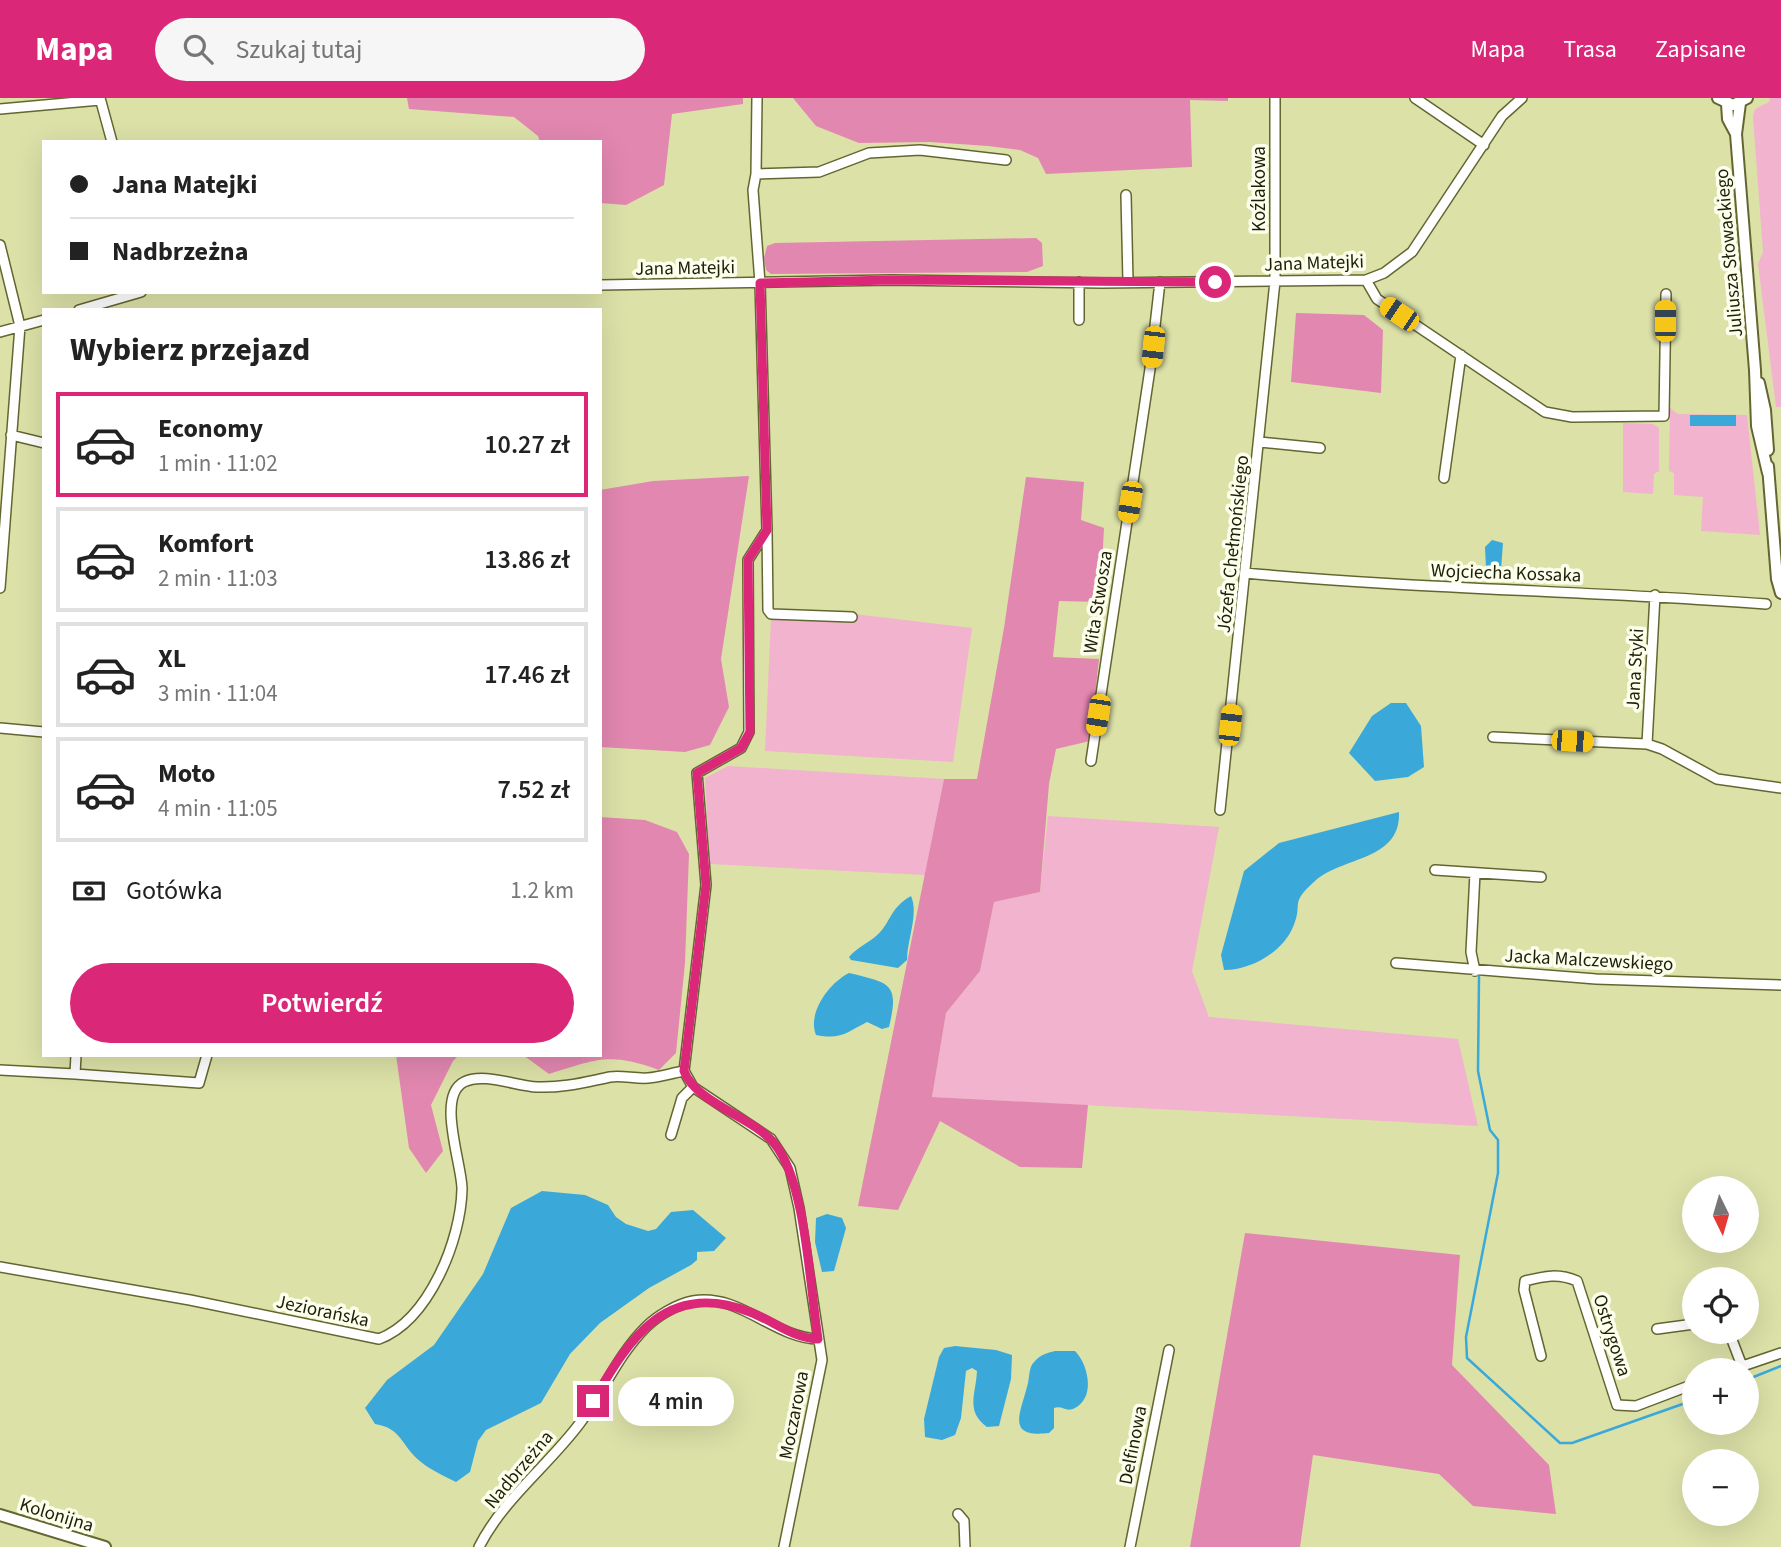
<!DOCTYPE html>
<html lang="pl">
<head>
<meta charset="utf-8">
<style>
  :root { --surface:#fff; --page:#f6f6f6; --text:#222; --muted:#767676; --line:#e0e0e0; --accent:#db2777 }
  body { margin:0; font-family:"Source Sans 3",sans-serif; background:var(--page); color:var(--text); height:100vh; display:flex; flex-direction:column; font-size:26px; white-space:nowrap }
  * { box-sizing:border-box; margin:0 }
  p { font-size:23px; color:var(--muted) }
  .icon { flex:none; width:38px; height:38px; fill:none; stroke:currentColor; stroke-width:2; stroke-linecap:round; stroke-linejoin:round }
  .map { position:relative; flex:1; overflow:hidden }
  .panel { position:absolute; left:42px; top:210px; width:560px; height:749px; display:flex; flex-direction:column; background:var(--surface); border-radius:0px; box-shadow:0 7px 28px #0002 }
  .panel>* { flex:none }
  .top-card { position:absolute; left:42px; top:42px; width:560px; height:154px; border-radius:0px; box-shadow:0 7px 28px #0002; display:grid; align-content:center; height:154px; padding:0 28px; background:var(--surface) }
  .needle { width:46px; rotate:175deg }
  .buttons { position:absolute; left:1682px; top:1078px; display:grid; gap:14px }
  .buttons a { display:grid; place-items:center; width:77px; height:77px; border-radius:50%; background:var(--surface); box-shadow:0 7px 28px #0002; font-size:35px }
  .end { position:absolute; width:32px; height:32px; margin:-16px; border:9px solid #db2777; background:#fff; box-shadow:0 0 0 4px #fff }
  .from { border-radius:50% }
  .bubble { position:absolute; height:49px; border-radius:24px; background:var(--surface); box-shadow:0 7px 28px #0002; font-size:23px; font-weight:600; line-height:49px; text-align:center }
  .car { position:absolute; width:21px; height:42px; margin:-21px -10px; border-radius:9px; box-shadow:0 0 5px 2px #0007; background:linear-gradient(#f5c518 24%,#345 0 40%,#f5c518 0 76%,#345 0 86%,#f5c518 0) }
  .top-card b { display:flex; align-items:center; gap:24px; height:66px; font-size:26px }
  .top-card b+b { border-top:2px solid var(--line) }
  .top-card i { width:18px; height:18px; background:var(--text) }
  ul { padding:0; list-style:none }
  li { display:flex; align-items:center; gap:21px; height:105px; margin:0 14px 10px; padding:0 14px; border:4px solid var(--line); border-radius:0px }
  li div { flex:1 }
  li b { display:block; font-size:26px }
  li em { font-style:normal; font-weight:600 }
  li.active { border-color:var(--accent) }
  li>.icon { width:63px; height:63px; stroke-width:1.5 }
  h2 { padding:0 28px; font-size:32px; line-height:84px }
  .pay { display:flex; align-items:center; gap:18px; height:77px; padding:0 28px; font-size:26px }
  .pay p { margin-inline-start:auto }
  .primary-button { display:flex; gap:14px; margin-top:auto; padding:14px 28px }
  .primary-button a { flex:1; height:80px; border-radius:42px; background:var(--accent); color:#fff; font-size:28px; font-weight:600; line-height:80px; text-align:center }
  header { display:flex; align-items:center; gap:42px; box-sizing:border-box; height:98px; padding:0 35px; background:var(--accent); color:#fff }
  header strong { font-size:33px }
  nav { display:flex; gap:38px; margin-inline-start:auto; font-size:24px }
  .search { width:490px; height:63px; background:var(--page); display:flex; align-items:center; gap:18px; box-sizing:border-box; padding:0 24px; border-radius:38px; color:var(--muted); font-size:26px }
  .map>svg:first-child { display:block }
</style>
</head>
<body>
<header>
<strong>Mapa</strong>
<div class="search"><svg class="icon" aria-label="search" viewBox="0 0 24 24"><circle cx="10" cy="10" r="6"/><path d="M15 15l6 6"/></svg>Szukaj tutaj</div>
<nav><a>Mapa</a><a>Trasa</a><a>Zapisane</a></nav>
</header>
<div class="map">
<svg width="1781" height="1449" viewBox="0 0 1781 1449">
  <rect width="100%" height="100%" fill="#dce1a8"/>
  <path fill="#f1b3cd" d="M 1770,0 L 1781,0 L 1781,309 L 1776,309 L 1758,166 L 1763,154 L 1753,19 L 1755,11 L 1769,4 Z
    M 1670,310 L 1678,316 L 1747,317 L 1760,437 L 1701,433 L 1703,399 L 1674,397 L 1674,375 L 1669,373 Z
    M 1623,325 L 1653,326 L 1659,330 L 1659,373 L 1654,376 L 1653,396 L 1623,394 Z
    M 854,516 L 972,530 L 953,664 L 765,653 L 771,521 L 854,525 Z
    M 728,668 L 944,681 L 925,777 L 710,766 L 705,680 Z
    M 1048,718 L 1219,729 L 1192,873 L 1209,919 L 1458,941 L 1478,1028 L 932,999 L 946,915 L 980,873 L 994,804 L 1040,794 Z"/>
  <path fill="#e287b0" d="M 407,0 L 743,0 L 743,6 L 672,16 L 664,87 L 626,107 L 600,105 L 600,44 L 540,44 L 538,38 L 514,19 L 409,11 Z
    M 793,0 L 1228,0 L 1228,3 L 1190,2 L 1192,69 L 1046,76 L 1038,60 L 1020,52 L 988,48 L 930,44 L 859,45 L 816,28 Z
    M 1036,140 L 1042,145 L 1043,168 L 1027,174 L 771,176 L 766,172 L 764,160 L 767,148 L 775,145 Z
    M 1296,215 L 1364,217 L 1383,232 L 1381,295 L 1291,284 Z
    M 749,378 L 721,561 L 729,609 L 710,647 L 685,654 L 600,649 L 600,392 L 653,383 Z
    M 1026,379 L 1084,384 L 1081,422 L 1104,430 L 1100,504 L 1059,503 L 1053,559 L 1099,561 L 1090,643 L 1056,651 L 1049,686 L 1040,794 L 994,804 L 980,873 L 946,915 L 932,999 L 1088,1007 L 1082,1070 L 1020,1069 L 940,1023 L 898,1112 L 858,1108 L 944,681 L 977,681 L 1004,530 Z
    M 600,719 L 645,722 L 677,734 L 689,756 L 685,865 L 676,955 L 659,972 C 609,954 598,961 549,976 L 523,957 L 600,957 Z
    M 396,957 L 459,957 L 453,963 L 431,1007 L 443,1053 L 426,1075 L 409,1050 Z
    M 1245,1135 L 1460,1157 L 1452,1267 L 1549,1367 L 1556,1416 L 1473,1408 L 1439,1376 L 1313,1357 L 1300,1449 L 1190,1449 Z"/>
  <path fill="#3aa9da" d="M 1690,317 L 1736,317 L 1736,328 L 1690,328 Z
    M 1492,442 L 1503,445 L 1501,472 L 1486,470 L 1485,449 Z
    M 1391,605 L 1406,605 L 1421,628 L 1424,669 L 1408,679 L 1375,683 L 1349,655 L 1372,618 Z
    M 1399,714 C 1401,763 1343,758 1315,783 C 1288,807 1304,804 1293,829 C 1282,855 1250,872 1224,872 L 1221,857 L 1244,773 L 1279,745 Z
    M 911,798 C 919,816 907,842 907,862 L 898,870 L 851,862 L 849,859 C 857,850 866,846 875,839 C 891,826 889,810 911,798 Z
    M 849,875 C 889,885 900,884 889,929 L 882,931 L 867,924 C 847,934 842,942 816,937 C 807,915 829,885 849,875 Z
    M 542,1093 L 585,1097 L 608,1107 L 616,1119 L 626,1126 L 648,1133 L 656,1131 L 671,1114 L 693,1112 L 726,1140 L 714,1153 L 697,1154 L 697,1162 L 691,1167 L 649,1190 L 600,1225 L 570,1256 L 541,1305 L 486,1332 L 478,1343 L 470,1374 L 456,1384 C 444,1378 431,1372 421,1364 C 401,1348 402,1330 375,1326 L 365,1310 L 387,1282 L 434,1247 L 483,1176 L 511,1110 Z
    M 827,1116 L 842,1120 L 846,1130 L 834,1173 L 822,1174 L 815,1144 L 816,1120 Z
    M 955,1248 L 996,1252 L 1012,1257 L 1011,1281 L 999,1328 L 987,1329 C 965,1313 976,1296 977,1273 L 972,1270 L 966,1273 L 961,1320 L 955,1337 L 942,1342 L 925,1339 L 924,1321 L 939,1259 L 944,1250 Z
    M 1055,1253 L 1075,1253 C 1088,1266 1096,1299 1075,1310 C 1066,1315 1063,1307 1054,1310 L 1054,1330 L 1049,1335 C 1006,1340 1020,1316 1027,1289 C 1030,1280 1028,1269 1035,1263 C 1040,1257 1047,1255 1055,1253 Z"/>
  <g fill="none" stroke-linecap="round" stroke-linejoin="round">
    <path stroke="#3aa9da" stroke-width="2.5" d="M 1479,879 L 1478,973 L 1490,1032 L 1498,1042 L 1498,1075 L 1466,1239 L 1467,1260 L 1560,1345 L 1572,1345 L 1694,1302
      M 1746,1282 L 1781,1268"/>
    <defs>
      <path id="minor" d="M 100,0 L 112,44
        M 757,0 L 756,76 L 819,74 L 869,55 L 920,52 L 1006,62
        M 1415,0 L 1484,47
        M 0,11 L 100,2
        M 756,76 L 753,92 L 760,185 L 767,432 L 748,462 L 749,634 L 741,650 L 697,675 L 706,787 L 684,973 L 693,989 L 771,1041 L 790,1070 L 799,1110 L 822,1262 L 784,1449
        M 1126,97 L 1128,184
        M 0,147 L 20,228 L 0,490
        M 1366,182 L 1377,201 L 1545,314 L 1572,319 L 1664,318 L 1666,196
        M 600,187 L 891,182 L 1102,185 L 1366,182 L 1384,175 L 1412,154 L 1502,18 L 1522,0
        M 79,212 L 141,194
        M 1079,222 L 1079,184
        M 0,234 L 44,222
        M 11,337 L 44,345
        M 1260,344 L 1320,350
        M 1444,380 L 1461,257
        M 767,434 L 768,512 L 771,516 L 852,519
        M 1245,475 C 1418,491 1592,493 1766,506
        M 0,630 L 44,634
        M 1493,639 L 1647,646 L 1662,651 L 1717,681 L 1781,690
        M 1647,646 L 1655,497
        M 1091,663 L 1150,271 L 1160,184
        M 1220,712 L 1275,183 L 1275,0
        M 1435,772 L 1541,779
        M 1396,865 L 1596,881 L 1781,887
        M 1475,873 L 1471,854 L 1475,775
        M 0,972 L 75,976 L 76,957
        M 75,976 L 199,985 L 207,957
        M 671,1037 L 682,1000 L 693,989
        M 0,1169 L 190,1202 L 379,1241 C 429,1222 461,1142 462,1091 C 462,1066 436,998 464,984 C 483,974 516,988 537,989 C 564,990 585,984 610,979 C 622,977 635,981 648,980 C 660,979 672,975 684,973
        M 1657,1231 L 1694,1226
        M 1729,1234 L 1742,1268
        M 1541,1258 L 1524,1192 L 1525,1183 C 1545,1178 1558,1175 1577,1183 L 1617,1307 L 1636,1308 L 1694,1286
        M 1731,1272 L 1781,1255
        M 958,1416 L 964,1423 L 965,1449
        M 479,1449 C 503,1401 549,1367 580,1325 C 604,1293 617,1258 646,1229 C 657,1218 677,1206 693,1203 C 740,1195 774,1240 818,1241
        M 1130,1449 L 1169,1252"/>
      <path id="tertiary" d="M 1718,0 L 1733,7 L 1747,0
        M 1740,5 L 1736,36 L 1755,272 L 1757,328 L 1768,375
        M 1727,6 L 1728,21 L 1736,36
        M 1759,285 L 1765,312 L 1768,352
        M 1768,368 L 1777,481 L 1781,495
        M 0,1417 L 105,1449"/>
    </defs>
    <use href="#minor" stroke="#636630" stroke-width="12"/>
    <use href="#tertiary" stroke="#636630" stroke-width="14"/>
    <use href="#minor" stroke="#fff" stroke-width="9"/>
    <use href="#tertiary" stroke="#fff" stroke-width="10"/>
  </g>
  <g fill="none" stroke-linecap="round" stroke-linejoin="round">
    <path stroke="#db2777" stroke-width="9" d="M 593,1303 C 630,1239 667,1182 750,1214 C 774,1223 792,1240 818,1241 C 810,1190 806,1083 774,1045 C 751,1018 696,1005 684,973 L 706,787 L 697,675 L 741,650 L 750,634 L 748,462 L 767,432 L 760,185 L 891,182 L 1215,184"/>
  </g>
  <g text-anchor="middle" stroke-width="7" stroke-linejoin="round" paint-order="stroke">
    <g font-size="19" fill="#1e1f08" stroke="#fdffed">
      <text transform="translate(1258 91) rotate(-90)" y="7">Koźlakowa</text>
      <text transform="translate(1728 155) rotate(-95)" y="7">Juliusza Słowackiego</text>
      <text transform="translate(1314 164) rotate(-2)" y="7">Jana Matejki</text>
      <text transform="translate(685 169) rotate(-1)" y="7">Jana Matejki</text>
      <text transform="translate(1232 446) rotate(-84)" y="7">Józefa Chełmońskiego</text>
      <text transform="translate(1506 474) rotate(2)" y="7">Wojciecha Kossaka</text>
      <text transform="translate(1097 504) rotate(-81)" y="7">Wita Stwosza</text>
      <text transform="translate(1634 571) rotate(-87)" y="7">Jana Styki</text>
      <text transform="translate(1589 861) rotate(3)" y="7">Jacka Malczewskiego</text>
      <text transform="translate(323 1212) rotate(12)" y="7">Jeziorańska</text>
      <text transform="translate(1613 1237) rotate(72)" y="7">Ostrygowa</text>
      <text transform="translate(793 1317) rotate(-79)" y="7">Moczarowa</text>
      <text transform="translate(1132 1347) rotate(-79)" y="7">Delfinowa</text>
      <text transform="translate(518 1371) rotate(-50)" y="7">Nadbrzeżna</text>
      <text transform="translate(57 1416) rotate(17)" y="7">Kolonijna</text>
    </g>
  </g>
</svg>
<div class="buttons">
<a><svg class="needle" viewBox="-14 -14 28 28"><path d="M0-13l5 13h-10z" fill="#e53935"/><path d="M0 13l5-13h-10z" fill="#767676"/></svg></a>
<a><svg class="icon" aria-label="locate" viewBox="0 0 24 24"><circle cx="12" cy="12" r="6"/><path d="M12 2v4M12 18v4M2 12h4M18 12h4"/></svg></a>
<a>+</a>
<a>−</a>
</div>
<i class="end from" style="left:1215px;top:184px"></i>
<i class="end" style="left:593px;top:1303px"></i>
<div class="bubble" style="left:618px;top:1279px;width:116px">4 min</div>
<i class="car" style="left:1399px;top:216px;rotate:304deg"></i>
<i class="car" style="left:1665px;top:223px;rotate:0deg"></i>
<i class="car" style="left:1153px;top:249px;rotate:186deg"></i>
<i class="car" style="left:1130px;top:404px;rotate:189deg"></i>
<i class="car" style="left:1098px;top:617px;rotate:189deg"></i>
<i class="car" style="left:1230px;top:627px;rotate:6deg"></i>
<i class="car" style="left:1572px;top:643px;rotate:93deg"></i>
<div class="top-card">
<b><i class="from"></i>Jana Matejki</b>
<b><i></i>Nadbrzeżna</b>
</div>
<section class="panel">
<h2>Wybierz przejazd</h2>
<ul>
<li class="active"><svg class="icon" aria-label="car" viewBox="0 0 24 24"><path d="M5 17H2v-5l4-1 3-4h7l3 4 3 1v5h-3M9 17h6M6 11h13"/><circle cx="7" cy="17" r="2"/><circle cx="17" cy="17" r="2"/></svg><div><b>Economy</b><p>1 min · 11:02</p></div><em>10.27 zł</em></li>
<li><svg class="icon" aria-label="car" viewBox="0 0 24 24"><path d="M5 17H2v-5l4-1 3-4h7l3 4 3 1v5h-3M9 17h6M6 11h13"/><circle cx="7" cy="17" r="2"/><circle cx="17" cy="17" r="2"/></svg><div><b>Komfort</b><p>2 min · 11:03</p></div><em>13.86 zł</em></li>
<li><svg class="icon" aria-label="car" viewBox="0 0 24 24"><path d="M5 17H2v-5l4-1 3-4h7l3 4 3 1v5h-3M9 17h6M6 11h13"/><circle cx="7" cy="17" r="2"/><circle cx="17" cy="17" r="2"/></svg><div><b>XL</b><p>3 min · 11:04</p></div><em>17.46 zł</em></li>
<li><svg class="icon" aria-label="car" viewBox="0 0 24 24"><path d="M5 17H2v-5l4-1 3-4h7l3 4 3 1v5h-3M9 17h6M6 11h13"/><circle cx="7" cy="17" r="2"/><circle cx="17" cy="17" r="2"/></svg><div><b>Moto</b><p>4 min · 11:05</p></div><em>7.52 zł</em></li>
</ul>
<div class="pay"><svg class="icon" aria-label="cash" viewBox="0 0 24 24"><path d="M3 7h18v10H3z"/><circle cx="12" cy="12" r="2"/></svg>Gotówka<p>1.2 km</p></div>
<div class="primary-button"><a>Potwierdź</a></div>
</section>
</div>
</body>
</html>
